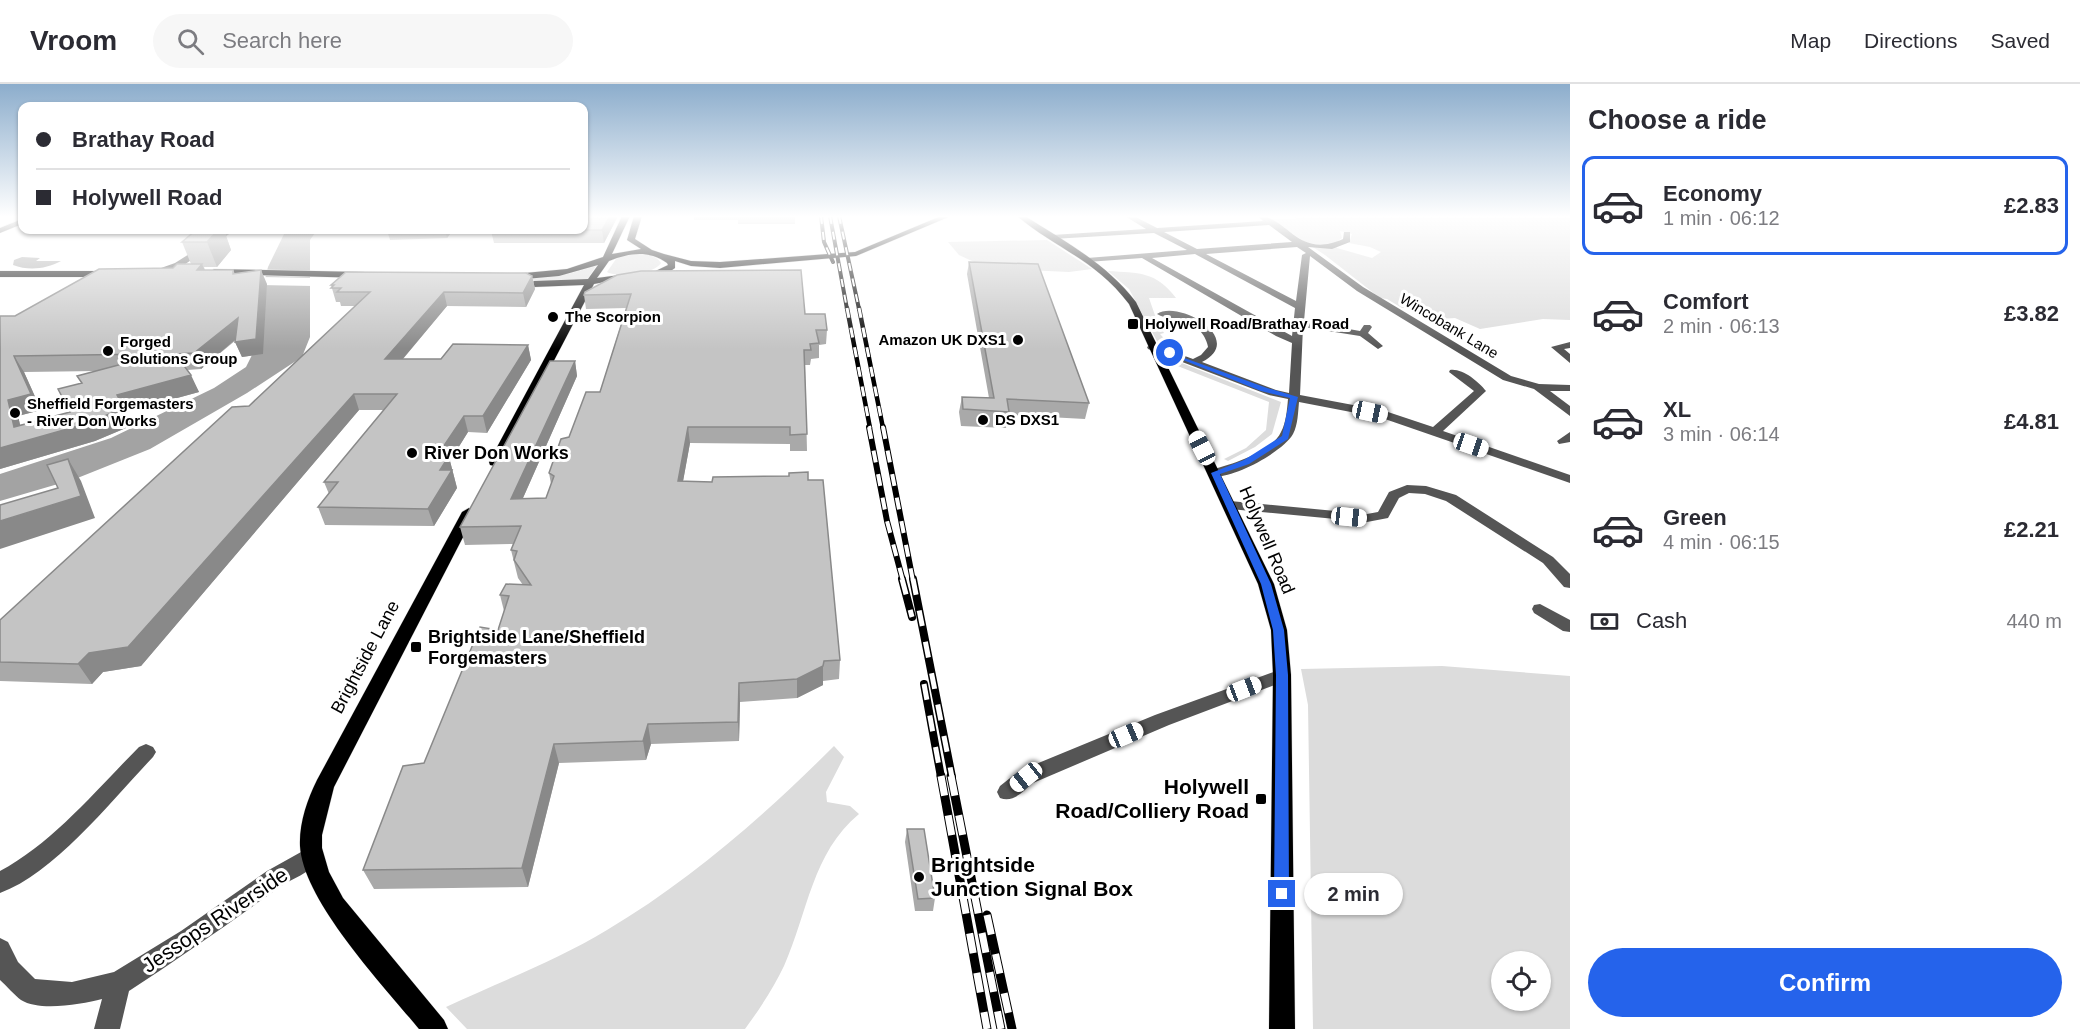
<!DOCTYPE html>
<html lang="en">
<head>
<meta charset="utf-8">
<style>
  :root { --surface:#fff; --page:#f7f7f7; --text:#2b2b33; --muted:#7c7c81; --line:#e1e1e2; --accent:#2563eb }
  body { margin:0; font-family:Arial,sans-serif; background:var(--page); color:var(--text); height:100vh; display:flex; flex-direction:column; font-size:22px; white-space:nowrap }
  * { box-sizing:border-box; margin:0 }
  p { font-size:20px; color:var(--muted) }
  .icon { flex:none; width:33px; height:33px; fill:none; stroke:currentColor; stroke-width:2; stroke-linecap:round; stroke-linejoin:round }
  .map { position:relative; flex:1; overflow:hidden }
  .panel { display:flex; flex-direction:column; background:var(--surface); width:510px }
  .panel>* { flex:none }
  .top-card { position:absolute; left:18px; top:18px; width:570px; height:132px; border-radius:12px; box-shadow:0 2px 4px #0004; display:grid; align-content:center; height:132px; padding:0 18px; background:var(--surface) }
  .fabs { position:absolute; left:1491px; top:867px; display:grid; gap:12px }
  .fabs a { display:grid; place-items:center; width:60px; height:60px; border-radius:50%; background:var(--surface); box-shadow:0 2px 4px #0004; font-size:30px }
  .end { position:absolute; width:27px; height:27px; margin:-14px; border:8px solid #2563eb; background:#fff; box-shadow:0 0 0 3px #fff }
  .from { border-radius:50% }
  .bubble { position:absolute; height:42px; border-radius:21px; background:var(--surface); box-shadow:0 2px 4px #0004; font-size:20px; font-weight:700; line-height:42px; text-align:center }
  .car { position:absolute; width:18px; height:36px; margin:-18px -9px; border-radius:8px; box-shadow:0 0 4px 2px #0007; background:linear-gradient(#fff 24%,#345 0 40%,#fff 0 76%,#345 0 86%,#fff 0) }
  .top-card b { display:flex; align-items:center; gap:21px; height:57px; font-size:22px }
  .top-card b+b { border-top:2px solid var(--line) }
  .top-card i { width:15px; height:15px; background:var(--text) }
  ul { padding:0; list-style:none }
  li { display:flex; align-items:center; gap:18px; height:99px; margin:0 12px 9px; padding:0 6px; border:3px solid transparent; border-radius:12px }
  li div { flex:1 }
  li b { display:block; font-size:22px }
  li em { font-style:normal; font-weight:700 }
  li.current { border-color:var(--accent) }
  li>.icon { width:54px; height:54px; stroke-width:1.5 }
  h2 { padding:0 18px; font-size:27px; line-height:72px }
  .pay { display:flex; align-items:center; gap:15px; height:66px; padding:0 18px; font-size:22px }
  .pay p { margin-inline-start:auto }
  .action { display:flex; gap:12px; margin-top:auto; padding:12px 18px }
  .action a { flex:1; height:69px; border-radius:36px; background:var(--accent); color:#fff; font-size:24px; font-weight:700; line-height:69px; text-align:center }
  header { display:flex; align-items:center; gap:36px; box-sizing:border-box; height:84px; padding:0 30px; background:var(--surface); border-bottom:2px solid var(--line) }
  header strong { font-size:28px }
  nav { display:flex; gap:33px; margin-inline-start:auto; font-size:21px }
  .search { width:420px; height:54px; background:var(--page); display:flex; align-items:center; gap:15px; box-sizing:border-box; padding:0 21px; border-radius:33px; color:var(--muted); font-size:22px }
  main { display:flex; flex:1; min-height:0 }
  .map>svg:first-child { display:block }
</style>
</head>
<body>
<header>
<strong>Vroom</strong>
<div class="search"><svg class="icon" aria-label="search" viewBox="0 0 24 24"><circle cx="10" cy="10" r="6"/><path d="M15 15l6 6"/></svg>Search here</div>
<nav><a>Map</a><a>Directions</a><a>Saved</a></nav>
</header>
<main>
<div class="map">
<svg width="1570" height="945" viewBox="0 0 1570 945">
  <rect width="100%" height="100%" fill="#fff"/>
  <path fill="#dcdcdc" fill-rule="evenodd" d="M 1293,132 L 1570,132 L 1570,236 L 1543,235 L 1480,245 L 1455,234 L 1440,235 L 1422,224 L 1402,224 L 1387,215 L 1380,214 L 1325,171 L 1270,135 L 1296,135 ZM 1340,147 L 1352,150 L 1349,159 L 1370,163 L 1381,168 L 1372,174 L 1337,164 L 1334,160 L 1342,154 Z
    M 1047,156 L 1092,185 L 1069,188 L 987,184 L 959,171 L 948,158 Z
    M 629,170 C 641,170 655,169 661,179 C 654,190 621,193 609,189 L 607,188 L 616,175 Z
    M 596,182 L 587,196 L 526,197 L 527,195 L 568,190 Z
    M 1108,187 C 1138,189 1156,187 1176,214 L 1149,214 L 1158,240 L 1164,249 L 1160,250 L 1171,262 L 1158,259 L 1129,205 Z
    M 1174,276 L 1281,318 L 1272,350 L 1255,363 L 1228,377 L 1224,375 L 1246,364 L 1266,346 L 1269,318 L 1170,279 Z
    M 1442,582 L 1570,592 L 1570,945 L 1313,945 L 1308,621 L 1301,585 ZM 1502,878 L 1540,878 L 1540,916 L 1502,916 Z
    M 834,662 L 844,673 L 826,708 L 827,718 L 850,722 L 859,730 C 812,769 808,828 784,882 C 774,903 759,926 745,945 L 467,945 L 446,923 C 499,898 556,877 607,846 C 691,796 765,731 834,662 Z"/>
  <path fill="#a3a3a3" d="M 286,146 L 317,146 L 310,156 L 310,253 L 302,273 L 247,309 L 150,365 L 75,395 L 0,417 L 0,390 L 111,354 L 214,304 L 246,283 L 258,259 L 259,219 L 268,183 Z
    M 22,173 L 40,174 L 36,177 L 61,177 C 46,185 29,187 13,181 L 14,176 Z"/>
  <path fill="#fff" d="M 262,193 L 313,194 L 313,202 L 260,201 Z"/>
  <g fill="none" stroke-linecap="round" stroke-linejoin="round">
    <defs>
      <path id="major" d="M 622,132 L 630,132 L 612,170 L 641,165 L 627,156 L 634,132 L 642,132 L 635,155 L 652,166 L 664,170 L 691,177 L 720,178 L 855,168 L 941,132 L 951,132 L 856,172 L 720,184 L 691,182 L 675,177 L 675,184 C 666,190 656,197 645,196 L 645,192 L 668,181 L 667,179 C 648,166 630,169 609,177 L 597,194 L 627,190 L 631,193 L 594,200 L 501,378 L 495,382 L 490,381 L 489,378 L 584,201 L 534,203 L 530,200 L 534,197 L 588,195 L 598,181 L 559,192 L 514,196 L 510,193 L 514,190 L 567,185 L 603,173 Z
        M 1017,132 L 1025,132 C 1066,158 1107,180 1136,218 L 1274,500 L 1287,546 L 1291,591 L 1295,945 L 1269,945 L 1273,591 L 1271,546 L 1258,500 L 1129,220 C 1095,175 1056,165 1017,132 Z
        M 22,135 L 22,140 L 0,149 L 0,144 Z
        M 214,185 L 364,188 L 368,191 L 364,194 L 211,190 L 210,188 Z
        M 0,187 L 109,187 L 113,190 L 109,193 L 0,193 Z
        M 469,424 L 476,428 L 334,703 L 322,751 L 322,764 L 329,788 L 343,814 L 444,936 L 448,945 L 419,945 C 384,902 303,817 300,762 C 299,740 307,716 317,696 L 462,428 Z"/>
    </defs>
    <use href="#major" stroke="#dbdbdb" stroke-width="1"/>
    <path fill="#555" fill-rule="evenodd" d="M 1125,132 L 1134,132 L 1157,144 L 1263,137 L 1258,132 C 1288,132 1297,176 1343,155 L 1344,148 L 1350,148 L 1350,158 L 1332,165 L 1308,163 L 1363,203 L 1511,292 L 1539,300 L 1570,301 L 1570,307 L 1550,307 L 1570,322 L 1570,332 L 1534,305 L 1503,296 L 1357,207 L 1310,172 L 1304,237 L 1360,247 L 1364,241 L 1370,241 L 1372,243 L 1368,249 L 1383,262 L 1378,265 L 1360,252 L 1303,243 L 1300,311 L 1385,327 L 1433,343 L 1474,307 L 1449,288 L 1450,286 C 1462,284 1478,297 1486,307 L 1443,347 L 1570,391 L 1570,399 L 1382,334 L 1299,318 C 1298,328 1298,341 1293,350 C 1283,368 1230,397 1210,392 L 1208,389 L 1210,386 C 1230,381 1272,368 1281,348 C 1286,339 1287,326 1288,315 L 1269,311 L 1148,265 L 1147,263 L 1152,260 L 1193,275 L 1201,271 L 1208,263 C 1207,253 1196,240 1187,236 C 1177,233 1166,236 1157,230 C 1178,215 1247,255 1202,278 L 1276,306 L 1289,309 L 1292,259 L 1276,252 L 1142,174 L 1087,178 L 1083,176 L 1087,174 L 1187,166 L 1154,149 L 1052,155 L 1048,153 L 1052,151 L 1146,145 ZM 1269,141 L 1292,158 L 1197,165 L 1164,148 ZM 1297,163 L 1306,169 L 1302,171 L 1296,217 L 1206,170 ZM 1195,170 L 1295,224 L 1292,252 L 1152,174 Z
      M 227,146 L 235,146 L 181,183 L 151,192 L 147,189 L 175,179 Z
      M 1570,258 L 1570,264 L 1564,265 L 1570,270 L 1570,279 L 1551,263 Z
      M 1570,348 L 1570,358 L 1559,360 L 1557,357 Z
      M 1407,401 L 1426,402 L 1456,411 L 1553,473 L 1570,490 L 1570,504 L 1564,503 L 1543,479 L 1446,417 L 1425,410 L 1409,409 L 1399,414 L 1388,434 L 1367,438 L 1230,425 L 1223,421 L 1230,417 L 1367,430 L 1378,428 L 1389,408 Z
      M 1540,520 L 1570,536 L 1570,548 L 1563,547 L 1534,529 L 1532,525 L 1534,521 Z
      M 1282,585 L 1288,586 L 1291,591 L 1288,596 L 1169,641 L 1033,699 C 1023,707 1014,719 1000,714 L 997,708 L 1000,702 L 1019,687 L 1155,631 Z
      M 146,660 L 153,663 L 156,668 L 153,673 C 112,716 55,789 0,809 L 0,787 C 53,759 97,705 139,663 Z
      M 310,763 L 318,766 L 321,773 C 314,787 294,794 281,802 C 231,838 181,873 129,907 L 120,945 L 94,945 L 102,915 C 82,920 40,928 21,916 C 14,911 7,902 0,896 L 0,854 L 8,858 L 18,878 L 35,895 L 72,898 L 114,888 L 181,847 L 267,787 Z"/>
    <use href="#major" fill="#000" fill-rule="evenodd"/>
    <defs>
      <path id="rail-far4" d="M 821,132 L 824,158 L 833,178
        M 830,132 L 847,225
        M 839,132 L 859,225"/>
      <path id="rail-far3" d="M 847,224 L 870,344
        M 859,224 L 883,344"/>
      <path id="rail-far2" d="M 869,343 L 887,437 L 903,497
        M 883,343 L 913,497"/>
      <path id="rail-far1" d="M 902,495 L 912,533
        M 913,495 L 952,693
        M 924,600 L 941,693"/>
      <path id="rail" d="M 941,692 L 987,945
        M 951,692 L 1001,945
        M 987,831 L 1012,945"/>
    </defs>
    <use href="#rail-far4" stroke="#000" stroke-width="4"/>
    <use href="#rail-far3" stroke="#000" stroke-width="4.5"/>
    <use href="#rail-far2" stroke="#000" stroke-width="6"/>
    <use href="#rail-far1" stroke="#000" stroke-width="8"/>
    <use href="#rail" stroke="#000" stroke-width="9"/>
    <use href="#rail-far4" stroke="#fff" stroke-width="2" stroke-dasharray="8" stroke-linecap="butt"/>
    <use href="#rail-far3" stroke="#fff" stroke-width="3" stroke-dasharray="10" stroke-linecap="butt"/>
    <use href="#rail-far2" stroke="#fff" stroke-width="4" stroke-dasharray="12" stroke-linecap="butt"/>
    <use href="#rail-far1" stroke="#fff" stroke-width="5" stroke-dasharray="16" stroke-linecap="butt"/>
    <use href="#rail" stroke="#fff" stroke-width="7" stroke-dasharray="20" stroke-linecap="butt"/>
  </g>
  <path fill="#a9a9a9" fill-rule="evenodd" d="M 618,132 L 604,159 L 494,159 L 491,147 L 487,147 L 487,146 L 584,146 Z
    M 694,132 L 795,132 L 795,140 L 738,140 L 738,136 L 694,136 Z
    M 196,146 L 224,146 L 231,166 L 217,183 L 204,183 L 205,186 L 233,186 L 235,190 L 267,200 L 263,270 L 242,273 L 235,258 L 236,256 L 201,285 L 187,286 L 199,308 L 126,328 L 133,341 L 95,357 L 0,385 L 0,232 L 15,232 L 173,184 L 191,180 L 182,158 ZM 97,287 L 77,292 L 81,299 L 70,328 L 20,341 L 18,332 L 41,326 L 24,288 Z
    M 387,146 L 453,146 L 447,154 L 390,156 Z
    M 969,178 L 1089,319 L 1085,335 L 1009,331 L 1006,344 L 961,342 L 959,328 L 962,313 L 989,314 L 967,190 Z
    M 617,191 L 805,230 L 827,246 L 826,260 L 819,261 L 819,274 L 811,275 L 810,281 L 805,281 L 807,367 L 790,367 L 790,360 L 690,359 L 683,397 L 712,398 L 808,396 L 840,576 L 839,595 L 823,597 L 823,601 L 797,614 L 740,618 L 739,657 L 651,660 L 646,676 L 559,679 L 528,803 L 374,805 L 363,786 L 424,679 L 498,546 L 504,527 L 500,511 L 523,501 L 518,494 L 511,466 L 513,460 L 465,461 L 460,443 L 575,277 L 577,292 L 523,414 L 546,414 L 551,400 L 549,389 L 569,353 L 600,308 L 626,224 L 586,225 L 584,211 Z
    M 532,192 L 535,205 L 526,223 L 447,222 L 403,275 L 441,275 L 528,261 L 531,276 L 487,349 L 468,348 L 450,377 L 457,404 L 434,442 L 325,441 L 318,423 L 329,410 L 324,398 L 384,326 L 359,326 L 141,582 L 103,588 L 92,600 L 0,597 L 0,536 L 249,322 L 355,222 L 341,222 L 340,218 L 336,218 L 331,201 Z
    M 907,745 L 935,814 L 933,827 L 915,827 L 905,758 Z"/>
  <path fill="#898989" d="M 610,132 L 618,132 L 604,159 L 602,146 Z
    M 218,146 L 224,146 L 231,166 L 217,183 L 207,158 Z
    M 445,146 L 453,146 L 447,154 Z
    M 202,180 L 208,194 L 197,186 Z
    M 261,186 L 267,200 L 263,270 L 242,273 L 235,258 Z
    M 532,192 L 535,205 L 526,223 L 523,209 Z
    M 444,208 L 447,222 L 390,290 L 385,275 Z
    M 238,234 L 244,248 L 201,285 L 194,269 Z
    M 528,261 L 531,276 L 487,349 L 483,332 Z
    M 14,272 L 24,288 L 41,326 L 18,332 L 24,357 L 117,311 L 191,291 L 199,308 L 126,328 L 133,341 L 95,357 L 0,385 L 0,364 L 14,343 L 8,316 Z
    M 575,277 L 577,292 L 515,432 L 511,415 Z
    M 354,310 L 359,326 L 141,582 L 103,588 L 92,600 L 78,580 Z
    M 464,332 L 468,348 L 450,377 L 457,404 L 434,442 L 428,425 L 437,372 Z
    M 688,343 L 690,359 L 680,414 L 678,397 Z
    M 68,375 L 81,397 L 95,434 L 0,465 L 0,437 L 81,412 Z
    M 823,582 L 823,601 L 797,614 L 797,595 Z
    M 739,599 L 740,618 L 739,657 L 738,638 Z
    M 648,640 L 651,660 L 646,676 L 643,657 Z
    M 554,660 L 559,679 L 528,803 L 522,784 Z"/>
  <path fill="#c4c4c4" stroke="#898989" stroke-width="1.5" fill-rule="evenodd" d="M 584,132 L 610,132 L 602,146 L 491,146 L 584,146 Z
    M 196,146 L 218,146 L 207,158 L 182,158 Z
    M 969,178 L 1038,180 L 1089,319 L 1007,315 L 1009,328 L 963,325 L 962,313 L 994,314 Z
    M 177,180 L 202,180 L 197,186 L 233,186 L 233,190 L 261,186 L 256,255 L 235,258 L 238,234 L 194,269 L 175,270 L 191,291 L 117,311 L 124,324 L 85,340 L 0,364 L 0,232 L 15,232 L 99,185 L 173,184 ZM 149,270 L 149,273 L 77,292 L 82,299 L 58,305 L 70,328 L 14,343 L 8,316 L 31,310 L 14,272 Z
    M 801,186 L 805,230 L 825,230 L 827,246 L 816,246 L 819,259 L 810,260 L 811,266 L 804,266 L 807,350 L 790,351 L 790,343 L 688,343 L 678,397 L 712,398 L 713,393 L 789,392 L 789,389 L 808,388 L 808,396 L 823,396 L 840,576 L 824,577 L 823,582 L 797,595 L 739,599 L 738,638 L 648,640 L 643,657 L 554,660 L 522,784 L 363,786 L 403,682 L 424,679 L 480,543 L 498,546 L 509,512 L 500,511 L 506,500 L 531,501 L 514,476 L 517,467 L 511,466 L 521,442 L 460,443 L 550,277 L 575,277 L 511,415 L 546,414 L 554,392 L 549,389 L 561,355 L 569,353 L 586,308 L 600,308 L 631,210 L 584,211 L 585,208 L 617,191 L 641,187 Z
    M 346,188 L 526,189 L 532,192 L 523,209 L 444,208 L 385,275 L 441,275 L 453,260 L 528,261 L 483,332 L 464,332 L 437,372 L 449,372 L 440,386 L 452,386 L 428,425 L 318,423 L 338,398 L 324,398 L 397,310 L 354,310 L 128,563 L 89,569 L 78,580 L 0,578 L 0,536 L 232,323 L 249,322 L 370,208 L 337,208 L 341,204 L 331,204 L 334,201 L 331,201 Z
    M 68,375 L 81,412 L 0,437 L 0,421 L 58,404 L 47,381 Z
    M 907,745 L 924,745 L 935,814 L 918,815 Z"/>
  <linearGradient id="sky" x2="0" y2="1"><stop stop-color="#8cadcc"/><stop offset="0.5" stop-color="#fff"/><stop offset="1" stop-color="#fff" stop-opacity="0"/></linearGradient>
  <rect width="1570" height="265" fill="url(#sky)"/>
  <path fill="#2563eb" d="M 1168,268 L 1267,304 L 1298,313 L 1288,355 L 1249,380 L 1220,390 L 1271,500 L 1284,546 L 1288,591 L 1289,810 L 1287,815 L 1282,817 L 1277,815 L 1274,810 L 1276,591 L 1273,546 L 1261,500 L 1211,389 L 1244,376 L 1282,352 L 1290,314 L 1261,307 L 1168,270 Z"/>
  <g fill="#000" stroke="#fff" stroke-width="2">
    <circle cx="553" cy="233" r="6"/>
    <rect x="1127" y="234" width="12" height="12" rx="3"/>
    <circle cx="1018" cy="256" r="6"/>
    <circle cx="108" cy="267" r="6"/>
    <circle cx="15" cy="329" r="6"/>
    <circle cx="983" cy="336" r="6"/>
    <circle cx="412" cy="369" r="6"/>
    <rect x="410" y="557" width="12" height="12" rx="3"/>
    <rect x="1255" y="709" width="12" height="12" rx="3"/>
    <circle cx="919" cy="793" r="6"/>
  </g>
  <g text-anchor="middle" stroke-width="6" stroke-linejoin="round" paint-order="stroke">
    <g font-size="15" font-weight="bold" fill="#000" stroke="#fff" text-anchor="start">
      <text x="565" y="238">The Scorpion</text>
      <text x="1145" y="245">Holywell Road/Brathay Road</text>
      <text x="1006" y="261" text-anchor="end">Amazon UK DXS1</text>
      <text x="120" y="263">Forged<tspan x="120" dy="17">Solutions Group</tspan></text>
      <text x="27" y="325">Sheffield Forgemasters<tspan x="27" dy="17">- River Don Works</tspan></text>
      <text x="995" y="341">DS DXS1</text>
    </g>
    <g font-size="15" fill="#000" stroke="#fff">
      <text transform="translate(1449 242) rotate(31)" y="5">Wincobank Lane</text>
    </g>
    <g font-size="18" font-weight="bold" fill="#000" stroke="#fff" text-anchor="start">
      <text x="424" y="375">River Don Works</text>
      <text x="428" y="559">Brightside Lane/Sheffield<tspan x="428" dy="21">Forgemasters</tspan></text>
    </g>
    <g font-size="18" fill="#000" stroke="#fff">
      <text transform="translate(1267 456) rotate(67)" y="6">Holywell Road</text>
      <text transform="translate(365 573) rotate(-62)" y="6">Brightside Lane</text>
    </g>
    <g font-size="21" font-weight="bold" fill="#000" stroke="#fff" text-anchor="end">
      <text x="1249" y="710">Holywell<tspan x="1249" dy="24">Road/Colliery Road</tspan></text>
      <text x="931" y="788" text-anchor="start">Brightside<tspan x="931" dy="24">Junction Signal Box</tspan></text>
    </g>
    <g font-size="21" fill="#000" stroke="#fff">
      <text transform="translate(215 836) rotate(-34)" y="7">Jessops Riverside</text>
    </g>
  </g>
</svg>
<div class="fabs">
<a><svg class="icon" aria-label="locate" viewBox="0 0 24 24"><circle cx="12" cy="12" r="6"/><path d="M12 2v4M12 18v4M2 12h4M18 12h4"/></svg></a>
</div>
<i class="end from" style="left:1170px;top:269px"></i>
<i class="end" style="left:1282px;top:810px"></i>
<div class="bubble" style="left:1304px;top:789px;width:99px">2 min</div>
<i class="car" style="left:1370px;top:328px;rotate:102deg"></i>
<i class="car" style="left:1471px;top:361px;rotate:109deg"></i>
<i class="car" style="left:1202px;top:364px;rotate:333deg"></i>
<i class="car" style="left:1349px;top:433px;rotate:96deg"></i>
<i class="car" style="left:1244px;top:605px;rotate:69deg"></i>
<i class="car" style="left:1126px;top:651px;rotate:67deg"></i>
<i class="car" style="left:1026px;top:693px;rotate:231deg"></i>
<div class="top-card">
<b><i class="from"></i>Brathay Road</b>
<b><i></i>Holywell Road</b>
</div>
</div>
<section class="panel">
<h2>Choose a ride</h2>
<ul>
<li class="current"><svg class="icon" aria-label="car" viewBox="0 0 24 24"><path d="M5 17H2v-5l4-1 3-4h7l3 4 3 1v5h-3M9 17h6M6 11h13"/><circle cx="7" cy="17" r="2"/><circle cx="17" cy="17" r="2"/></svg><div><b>Economy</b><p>1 min · 06:12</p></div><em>£2.83</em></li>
<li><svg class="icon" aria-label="car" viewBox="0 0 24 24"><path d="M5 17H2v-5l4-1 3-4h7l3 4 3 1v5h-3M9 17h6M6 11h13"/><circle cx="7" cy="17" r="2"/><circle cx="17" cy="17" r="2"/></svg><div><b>Comfort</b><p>2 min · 06:13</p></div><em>£3.82</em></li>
<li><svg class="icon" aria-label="car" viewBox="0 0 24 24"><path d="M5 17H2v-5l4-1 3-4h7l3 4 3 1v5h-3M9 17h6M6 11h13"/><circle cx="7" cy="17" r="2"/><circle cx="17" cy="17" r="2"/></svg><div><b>XL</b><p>3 min · 06:14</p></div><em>£4.81</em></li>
<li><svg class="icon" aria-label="car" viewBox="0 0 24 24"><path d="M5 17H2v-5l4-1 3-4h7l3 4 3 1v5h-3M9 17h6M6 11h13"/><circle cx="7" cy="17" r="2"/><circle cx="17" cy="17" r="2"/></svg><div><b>Green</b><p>4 min · 06:15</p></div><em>£2.21</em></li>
</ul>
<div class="pay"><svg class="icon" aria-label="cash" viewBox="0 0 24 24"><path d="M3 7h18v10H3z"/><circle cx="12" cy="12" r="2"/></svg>Cash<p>440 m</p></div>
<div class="action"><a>Confirm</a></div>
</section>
</main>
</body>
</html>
